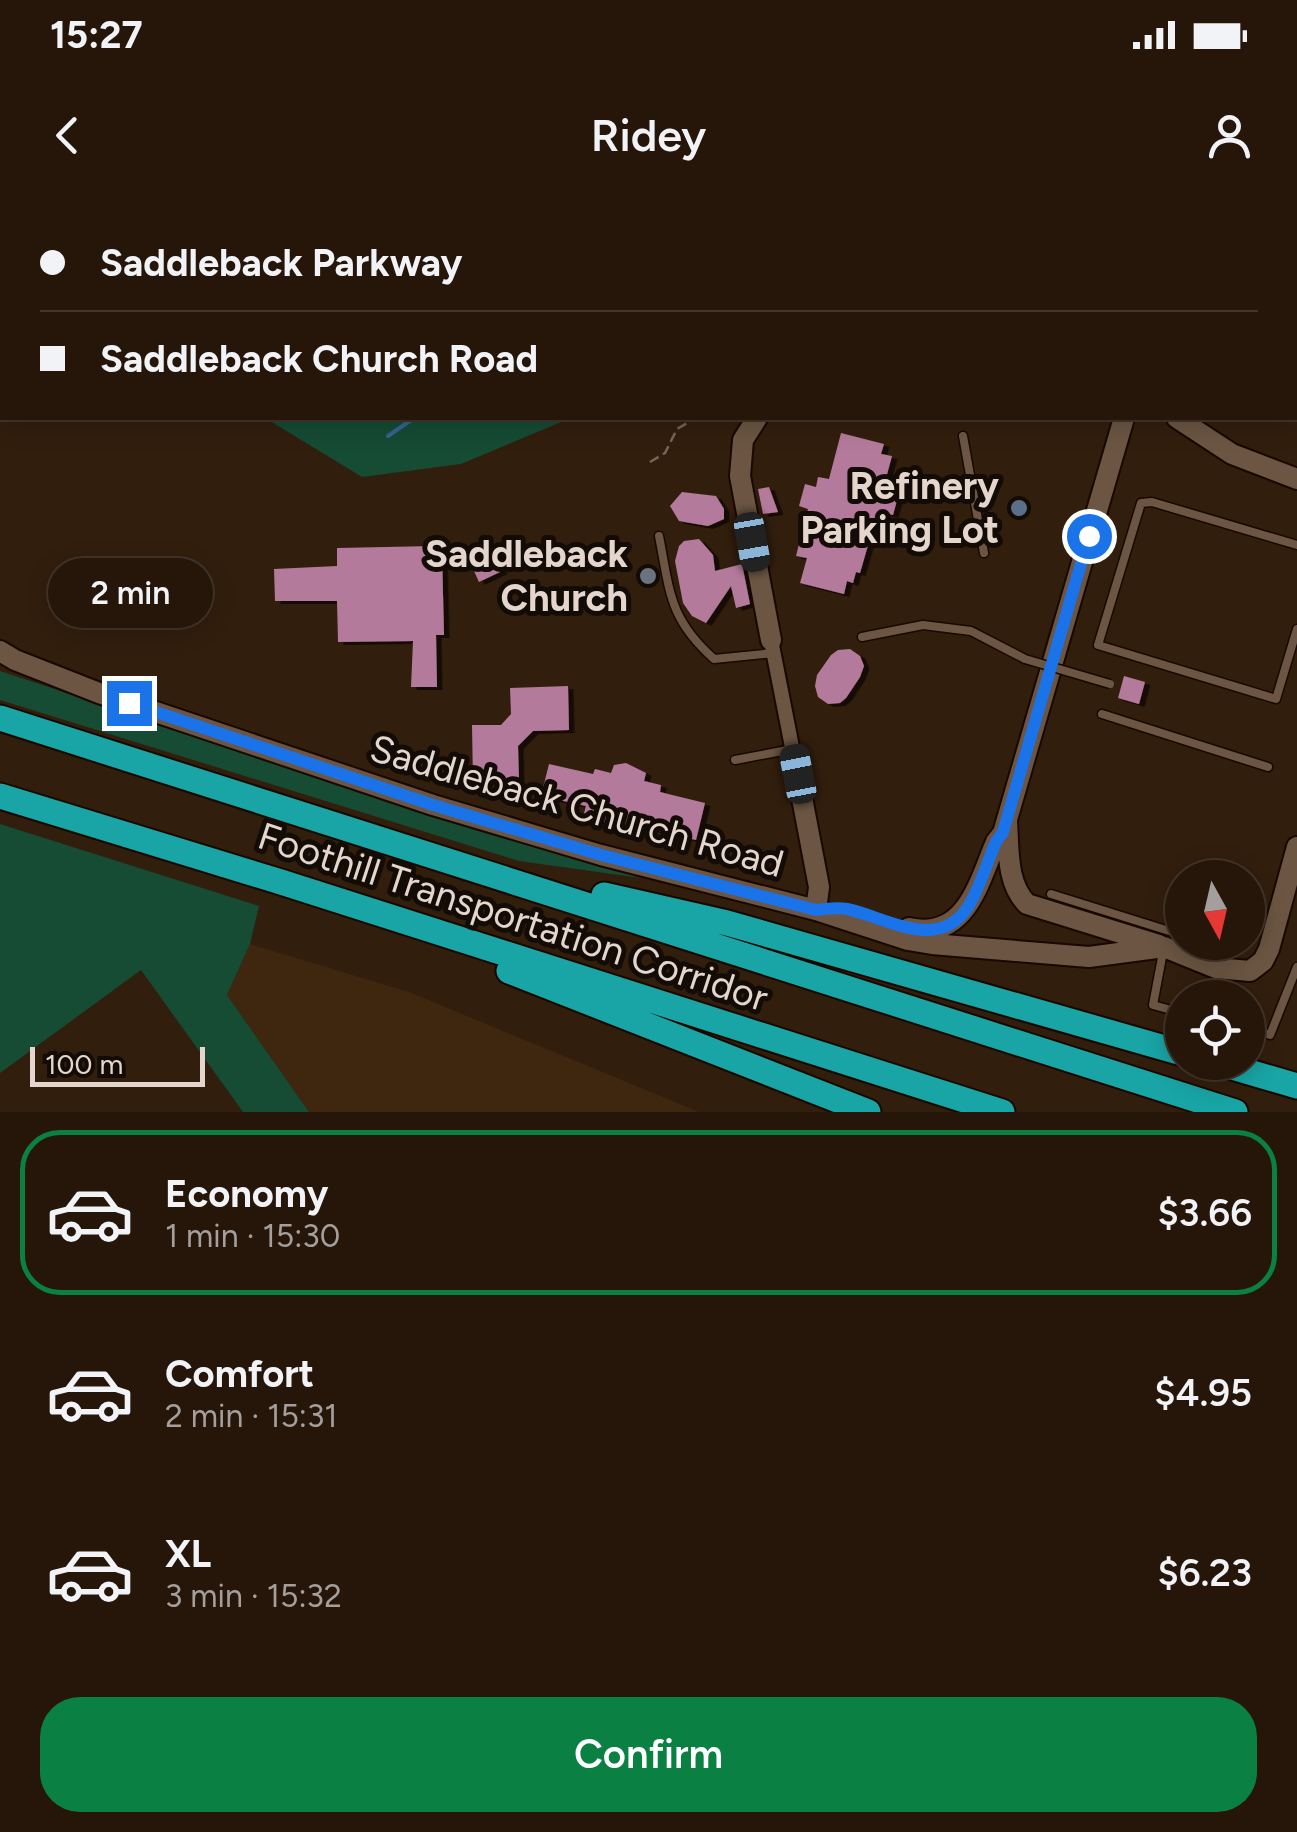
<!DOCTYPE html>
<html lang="en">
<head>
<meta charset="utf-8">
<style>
  :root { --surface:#26160a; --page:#2e1f13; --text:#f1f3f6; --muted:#a49f9c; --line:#42352b; --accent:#0b8043 }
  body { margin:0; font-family:Figtree,sans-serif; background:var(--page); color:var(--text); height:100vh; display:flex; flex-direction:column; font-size:38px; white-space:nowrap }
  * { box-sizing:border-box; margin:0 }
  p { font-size:32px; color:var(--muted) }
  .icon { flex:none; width:55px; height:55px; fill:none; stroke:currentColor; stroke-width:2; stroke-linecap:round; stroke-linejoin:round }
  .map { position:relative; height:912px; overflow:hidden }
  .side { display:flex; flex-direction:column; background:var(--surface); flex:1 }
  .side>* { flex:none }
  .guide { position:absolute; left:0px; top:0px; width:1298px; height:220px; box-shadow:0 5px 25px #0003,0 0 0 2px var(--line); display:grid; align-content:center; height:220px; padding:0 40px; background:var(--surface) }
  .needle { width:65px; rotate:172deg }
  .buttons { position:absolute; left:1165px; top:660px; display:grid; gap:20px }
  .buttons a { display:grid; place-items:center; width:100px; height:100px; border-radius:50%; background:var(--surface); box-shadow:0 5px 25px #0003,0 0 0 2px var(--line); font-size:50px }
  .scale { position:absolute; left:30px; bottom:25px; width:175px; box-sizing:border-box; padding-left:10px; border:5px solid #e4d6cc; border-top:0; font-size:28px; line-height:35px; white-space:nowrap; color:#e4d6cc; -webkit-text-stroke:8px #130b05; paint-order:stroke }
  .end { position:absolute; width:45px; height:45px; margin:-22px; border:12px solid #1a73e8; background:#fff; box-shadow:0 0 0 5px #fff }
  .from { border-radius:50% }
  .bubble { position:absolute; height:70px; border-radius:35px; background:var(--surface); box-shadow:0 5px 25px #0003,0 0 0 2px var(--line); font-size:32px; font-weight:600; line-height:70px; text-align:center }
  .car { position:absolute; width:30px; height:60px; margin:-30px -15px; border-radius:12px; box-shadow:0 0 8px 2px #0007; background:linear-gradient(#222 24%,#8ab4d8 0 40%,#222 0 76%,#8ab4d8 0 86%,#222 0) }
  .guide b { display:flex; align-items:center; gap:35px; height:95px; font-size:38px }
  .guide b+b { border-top:2px solid var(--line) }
  .guide i { width:25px; height:25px; background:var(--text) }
  ul { padding:18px 0 0; list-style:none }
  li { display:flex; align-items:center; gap:30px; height:165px; margin:0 20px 15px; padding:0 20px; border:5px solid transparent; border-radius:40px }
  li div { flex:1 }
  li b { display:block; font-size:38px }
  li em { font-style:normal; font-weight:600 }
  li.on { border-color:var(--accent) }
  li>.icon { width:90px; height:90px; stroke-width:1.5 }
  .action { display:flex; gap:20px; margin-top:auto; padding:20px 40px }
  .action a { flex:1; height:115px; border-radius:40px; background:var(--accent); color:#fff; font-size:40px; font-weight:600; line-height:115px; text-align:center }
  .status { display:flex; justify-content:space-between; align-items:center; height:70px; padding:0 50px; background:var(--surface); direction:ltr }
  .status svg { height:28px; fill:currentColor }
  header { display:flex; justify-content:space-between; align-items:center; height:130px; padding:0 40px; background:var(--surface); font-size:45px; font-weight:600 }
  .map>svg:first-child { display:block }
</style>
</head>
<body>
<div class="status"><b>15:27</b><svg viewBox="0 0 49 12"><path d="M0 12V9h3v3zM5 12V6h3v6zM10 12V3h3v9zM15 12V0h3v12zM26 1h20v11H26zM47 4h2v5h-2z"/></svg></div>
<header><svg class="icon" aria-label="back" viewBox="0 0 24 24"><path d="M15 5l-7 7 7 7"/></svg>Ridey<svg class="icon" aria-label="person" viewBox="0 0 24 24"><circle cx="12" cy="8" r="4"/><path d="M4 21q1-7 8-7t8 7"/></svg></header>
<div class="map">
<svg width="1297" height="912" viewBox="0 0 1297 912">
  <defs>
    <filter id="shadow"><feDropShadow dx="5.5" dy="3" stdDeviation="0" flood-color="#0009"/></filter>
  </defs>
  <rect width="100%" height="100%" fill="#321e0d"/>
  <path fill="#3f260f" d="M 250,744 L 409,792 L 699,912 L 309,912 L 227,795 Z"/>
  <path fill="#164b34" d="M 0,0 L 1297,0 L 1297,44 L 1295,2 L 2,2 L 0,157 Z
    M 265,218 L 571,218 L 461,264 L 362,277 Z
    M 0,471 L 560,655 L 641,678 L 519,661 L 0,500 Z
    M 0,624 L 259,706 L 250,744 L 227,795 L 309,912 L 243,912 L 141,770 L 0,873 Z"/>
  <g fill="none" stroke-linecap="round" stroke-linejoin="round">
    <path stroke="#35638e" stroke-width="4" d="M 647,0 L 656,2
      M 376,2 L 408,0
      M 584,2 L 586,0
      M 746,2 L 750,0
      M 0,16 L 2,16
      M 388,236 L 414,218"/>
  </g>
  <path fill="#b47a9c" filter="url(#shadow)" d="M 841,233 L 884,244 L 881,254 L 892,256 L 883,289 L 899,293 L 893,315 L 884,313 L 882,323 L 875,321 L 860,373 L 856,372 L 853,383 L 847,381 L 844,394 L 800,383 L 807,358 L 796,356 L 808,309 L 799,306 L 805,284 L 816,287 L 818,277 L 829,279 Z
    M 769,287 L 778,312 L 763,314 L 758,289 Z
    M 682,292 L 716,296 L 724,309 L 724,319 L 708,326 L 679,321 L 670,306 Z
    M 699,339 L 713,355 L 715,371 L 742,364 L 750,404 L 736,408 L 731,386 L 706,423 L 692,416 L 683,403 L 675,361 L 679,346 L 684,341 Z
    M 434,346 L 435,353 L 442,353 L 444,435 L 436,435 L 437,487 L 411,487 L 413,441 L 338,442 L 337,401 L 275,401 L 274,369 L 337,366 L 337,348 Z
    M 491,348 L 502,371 L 479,382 L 468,358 Z
    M 850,449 L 860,456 L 864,466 L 860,477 L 846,498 L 840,503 L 828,504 L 818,497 L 815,486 L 817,475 L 831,455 L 838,450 Z
    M 1124,476 L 1145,482 L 1139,504 L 1118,498 Z
    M 568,486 L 569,530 L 533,531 L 518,546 L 519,581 L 473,582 L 472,525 L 501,525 L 511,514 L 510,488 Z
    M 626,563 L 646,573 L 644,581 L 661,585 L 660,592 L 705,603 L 696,640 L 651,629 L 650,633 L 583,617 L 586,606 L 541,596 L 549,564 L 593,574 L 595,569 L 611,573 L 614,565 Z"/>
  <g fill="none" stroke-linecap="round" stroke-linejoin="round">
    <defs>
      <path id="lane" d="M 1173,2 L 1175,0
        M 0,190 L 2,190
        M 963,236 L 984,353
        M 659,336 C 670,392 669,419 714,459 L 773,453
        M 1297,345 L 1152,302 L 1141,303 L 1098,445 L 1276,499 L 1297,429
        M 862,437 L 923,425 L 971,431 L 1025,459
        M 1102,514 L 1268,567
        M 735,560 L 793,549
        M 1051,694 L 1182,735
        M 1208,742 L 1214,744
        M 1163,752 L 1153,805 L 1182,813
        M 1248,829 L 1270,835 L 1297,767"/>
      <path id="street" d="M 771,440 L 802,598"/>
      <path id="secondary" d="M 1295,65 L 1297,64
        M 757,218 L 743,240 L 740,276 L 771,440
        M 1177,218 L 1232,254 L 1297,279
        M 0,451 L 15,460 L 99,493 L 433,605 L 601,655 L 816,710 L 908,740 L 932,744 L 1089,757 L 1164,747 L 1216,768 L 1250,771 L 1263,761 L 1269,749 L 1297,647
        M 802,598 L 819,687 L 816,710
        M 1007,621 C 1009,649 1006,683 1027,704 L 1159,745
        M 909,728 C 966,741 979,682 996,642 L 1003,633 L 1124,218"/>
      <path id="highway" d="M 0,518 L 1235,912
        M 0,596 L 281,682 L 1002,912
        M 604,695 L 727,723 L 1182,853
        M 509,771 L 868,912
        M 1215,862 L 1297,886"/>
    </defs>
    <use href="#lane" stroke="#190800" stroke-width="11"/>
    <use href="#street" stroke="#190800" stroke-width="18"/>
    <use href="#secondary" stroke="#190800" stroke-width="24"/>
    <use href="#highway" stroke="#190800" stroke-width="29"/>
    <path stroke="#776557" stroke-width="2.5" stroke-dasharray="10 5" stroke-linecap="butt" d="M 1077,0 L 1078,2
      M 1039,2 L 1047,0
      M 0,128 L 2,128
      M 650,262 L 665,253 L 677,229 L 696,218"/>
    <use href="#lane" stroke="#6c5643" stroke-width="8"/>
    <use href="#street" stroke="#6c5643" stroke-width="14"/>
    <use href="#secondary" stroke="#6c5643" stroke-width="20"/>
    <use href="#highway" stroke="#19a5a5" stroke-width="25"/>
    <defs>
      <path id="lane-bridge" d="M 1025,459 L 1110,484"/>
    </defs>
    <use href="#lane-bridge" stroke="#190800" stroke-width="11" stroke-linecap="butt"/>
    <use href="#lane-bridge" stroke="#6c5643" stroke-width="8"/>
  </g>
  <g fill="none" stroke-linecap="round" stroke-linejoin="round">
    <path stroke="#1a73e8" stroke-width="12" d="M 129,503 L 433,605 L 601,655 L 816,710 C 826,709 837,707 847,709 C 886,717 938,753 968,707 C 980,688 987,662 996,642 L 1003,632 L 1089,336"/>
  </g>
  <circle fill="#5c6f8a" stroke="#130b05" stroke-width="4" cx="1019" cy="308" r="10"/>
  <circle fill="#6b7280" stroke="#130b05" stroke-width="4" cx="648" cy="376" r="10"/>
  <g text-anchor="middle" stroke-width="10" stroke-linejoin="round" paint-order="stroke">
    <g font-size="38" font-weight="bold" fill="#e4d6cc" stroke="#130b05" text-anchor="end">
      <text x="999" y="299">Refinery<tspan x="999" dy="44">Parking Lot</tspan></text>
      <text x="628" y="367">Saddleback<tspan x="628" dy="44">Church</tspan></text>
    </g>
    <g font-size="38" fill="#e4d6cc" stroke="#130b05">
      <text transform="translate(577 606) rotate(16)" y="13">Saddleback Church Road</text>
      <text transform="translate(513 717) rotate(18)" y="13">Foothill Transportation Corridor</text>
    </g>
  </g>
</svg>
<div class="buttons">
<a><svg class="needle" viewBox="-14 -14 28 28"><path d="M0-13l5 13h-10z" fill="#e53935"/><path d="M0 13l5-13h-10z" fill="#a49f9c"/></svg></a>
<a><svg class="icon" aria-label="locate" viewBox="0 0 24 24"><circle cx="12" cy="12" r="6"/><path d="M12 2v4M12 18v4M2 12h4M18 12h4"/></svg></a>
</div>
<div class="scale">100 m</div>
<i class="end from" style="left:1089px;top:336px"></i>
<i class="end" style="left:129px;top:503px"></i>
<div class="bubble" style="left:48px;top:358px;width:165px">2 min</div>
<i class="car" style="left:752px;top:342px;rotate:170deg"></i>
<i class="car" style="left:798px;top:574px;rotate:349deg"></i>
<div class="guide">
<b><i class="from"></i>Saddleback Parkway</b>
<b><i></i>Saddleback Church Road</b>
</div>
</div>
<section class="side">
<ul>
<li class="on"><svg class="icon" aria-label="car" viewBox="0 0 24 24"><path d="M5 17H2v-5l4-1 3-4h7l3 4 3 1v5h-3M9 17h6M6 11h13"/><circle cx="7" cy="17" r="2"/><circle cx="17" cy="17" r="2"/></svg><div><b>Economy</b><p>1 min · 15:30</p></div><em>$3.66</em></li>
<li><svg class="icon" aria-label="car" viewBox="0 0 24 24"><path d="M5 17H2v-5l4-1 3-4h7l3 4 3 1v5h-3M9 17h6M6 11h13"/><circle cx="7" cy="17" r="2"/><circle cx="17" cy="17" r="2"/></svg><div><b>Comfort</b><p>2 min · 15:31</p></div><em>$4.95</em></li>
<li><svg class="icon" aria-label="car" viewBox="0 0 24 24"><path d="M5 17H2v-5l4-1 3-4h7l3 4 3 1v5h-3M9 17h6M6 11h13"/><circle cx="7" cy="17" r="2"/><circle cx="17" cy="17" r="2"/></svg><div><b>XL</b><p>3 min · 15:32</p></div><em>$6.23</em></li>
</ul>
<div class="action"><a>Confirm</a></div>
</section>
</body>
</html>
